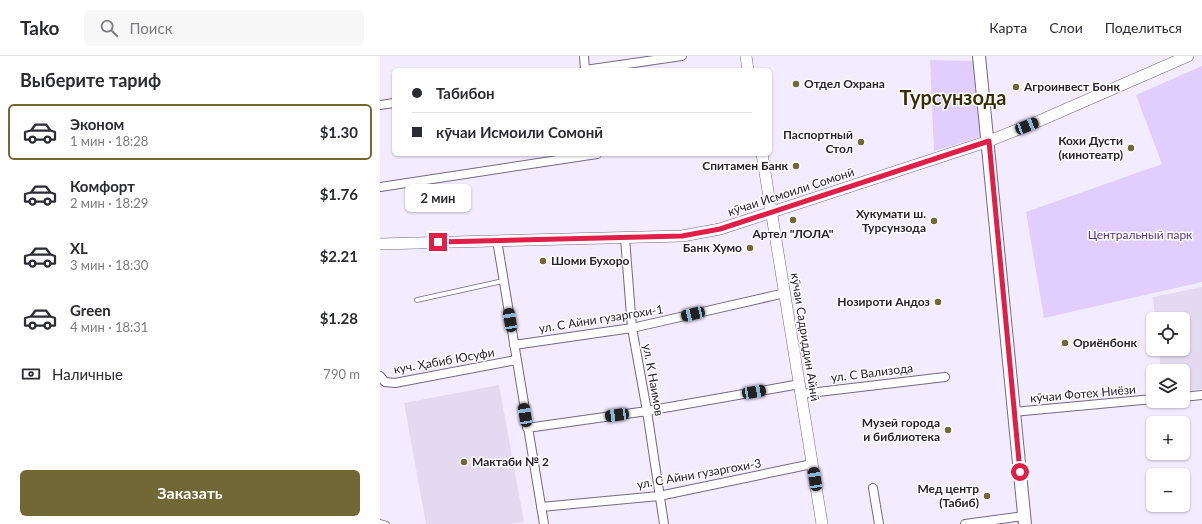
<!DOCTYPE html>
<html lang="ru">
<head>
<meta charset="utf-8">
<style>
  :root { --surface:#fff; --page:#f7f7f7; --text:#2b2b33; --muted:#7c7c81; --line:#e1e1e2; --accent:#726835 }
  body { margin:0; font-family:Lato,sans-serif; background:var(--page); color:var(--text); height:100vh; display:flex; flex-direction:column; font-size:15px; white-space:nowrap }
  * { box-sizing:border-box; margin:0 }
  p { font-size:13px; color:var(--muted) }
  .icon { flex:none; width:22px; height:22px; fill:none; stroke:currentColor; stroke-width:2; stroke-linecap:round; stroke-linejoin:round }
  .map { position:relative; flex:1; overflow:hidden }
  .panel { display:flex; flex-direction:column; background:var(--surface); width:380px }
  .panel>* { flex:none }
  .guide { position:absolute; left:12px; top:12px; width:380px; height:88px; border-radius:6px; box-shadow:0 1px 3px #0004; display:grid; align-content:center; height:88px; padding:0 20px; background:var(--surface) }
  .fabs { position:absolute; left:766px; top:256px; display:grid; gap:8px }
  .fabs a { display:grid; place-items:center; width:44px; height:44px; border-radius:6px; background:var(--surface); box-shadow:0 1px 3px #0004; font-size:20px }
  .end { position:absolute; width:18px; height:18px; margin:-9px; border:5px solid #e11d48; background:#fff; box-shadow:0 0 0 2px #fff }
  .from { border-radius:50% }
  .bubble { position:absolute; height:28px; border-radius:6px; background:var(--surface); box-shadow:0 1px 3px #0004; font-size:13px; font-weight:700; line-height:28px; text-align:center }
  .car { position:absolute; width:12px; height:24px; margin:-12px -6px; border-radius:5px; box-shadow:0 0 3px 1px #0007; background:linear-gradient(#222 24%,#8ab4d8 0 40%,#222 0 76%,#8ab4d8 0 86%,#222 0) }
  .guide b { display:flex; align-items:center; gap:14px; height:38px; font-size:15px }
  .guide b+b { border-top:1px solid var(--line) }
  .guide i { width:10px; height:10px; background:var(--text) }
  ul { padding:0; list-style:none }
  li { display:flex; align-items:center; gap:12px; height:56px; margin:0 8px 6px; padding:0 12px; border:2px solid transparent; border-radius:6px }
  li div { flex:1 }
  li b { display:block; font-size:15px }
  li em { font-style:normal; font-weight:700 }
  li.selected { border-color:var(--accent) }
  li>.icon { width:36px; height:36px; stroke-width:1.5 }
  h2 { padding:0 20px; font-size:18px; line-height:48px }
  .pay { display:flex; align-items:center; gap:10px; height:44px; padding:0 20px; font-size:15px }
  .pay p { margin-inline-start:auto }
  .button { display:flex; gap:8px; margin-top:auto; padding:8px 20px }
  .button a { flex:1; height:46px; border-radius:6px; background:var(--accent); color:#fff; font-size:16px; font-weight:700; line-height:46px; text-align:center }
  header { display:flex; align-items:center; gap:24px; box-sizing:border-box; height:56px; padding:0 20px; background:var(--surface); border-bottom:1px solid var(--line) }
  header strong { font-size:19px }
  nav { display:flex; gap:22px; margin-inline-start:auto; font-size:14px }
  .search { width:280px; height:36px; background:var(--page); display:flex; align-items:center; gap:10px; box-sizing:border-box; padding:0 14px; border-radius:6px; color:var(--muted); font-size:15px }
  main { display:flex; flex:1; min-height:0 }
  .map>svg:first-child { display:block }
</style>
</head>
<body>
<header>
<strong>Tako</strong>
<div class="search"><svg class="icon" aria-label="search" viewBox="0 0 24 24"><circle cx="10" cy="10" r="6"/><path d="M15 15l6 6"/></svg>Поиск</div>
<nav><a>Карта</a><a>Слои</a><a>Поделиться</a></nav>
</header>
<main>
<section class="panel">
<h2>Выберите тариф</h2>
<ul>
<li class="selected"><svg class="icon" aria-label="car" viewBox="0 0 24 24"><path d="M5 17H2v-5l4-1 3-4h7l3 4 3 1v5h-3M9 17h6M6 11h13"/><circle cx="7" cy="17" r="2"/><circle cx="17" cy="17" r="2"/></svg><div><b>Эконом</b><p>1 мин · 18:28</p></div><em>$1.30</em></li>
<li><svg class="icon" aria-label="car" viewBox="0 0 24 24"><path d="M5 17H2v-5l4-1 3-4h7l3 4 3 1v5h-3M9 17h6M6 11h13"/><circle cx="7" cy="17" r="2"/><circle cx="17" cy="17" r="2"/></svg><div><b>Комфорт</b><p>2 мин · 18:29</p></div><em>$1.76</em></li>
<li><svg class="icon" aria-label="car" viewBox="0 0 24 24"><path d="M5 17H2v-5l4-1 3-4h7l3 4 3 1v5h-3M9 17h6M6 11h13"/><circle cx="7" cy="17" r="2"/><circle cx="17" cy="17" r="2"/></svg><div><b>XL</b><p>3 мин · 18:30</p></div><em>$2.21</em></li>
<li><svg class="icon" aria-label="car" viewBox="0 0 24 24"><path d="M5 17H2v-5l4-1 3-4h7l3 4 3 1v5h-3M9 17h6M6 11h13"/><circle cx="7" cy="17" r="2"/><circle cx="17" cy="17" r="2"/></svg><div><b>Green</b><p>4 мин · 18:31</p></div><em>$1.28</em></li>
</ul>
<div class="pay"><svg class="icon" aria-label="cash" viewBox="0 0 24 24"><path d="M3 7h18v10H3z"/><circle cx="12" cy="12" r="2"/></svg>Наличные<p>790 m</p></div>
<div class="button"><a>Заказать</a></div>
</section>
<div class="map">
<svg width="822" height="468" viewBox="0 0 822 468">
  <rect width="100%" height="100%" fill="#f3ebff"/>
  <path fill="#e3daf1" d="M 822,231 L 822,333 L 803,335 L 803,315 L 781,315 L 779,293 L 803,293 L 803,263 L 775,263 L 773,241 Z
    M 119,329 L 144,466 L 131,468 L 46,468 L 24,347 Z"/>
  <path fill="#e1cefe" d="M 550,4 L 593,5 L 600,81 L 554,95 Z
    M 822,10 L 822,226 L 664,262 L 646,156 L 782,108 L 756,39 Z"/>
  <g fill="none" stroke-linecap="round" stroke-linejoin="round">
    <defs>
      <path id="service" d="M 37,244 L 123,225
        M 0,466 L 7,468"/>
      <path id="minor" d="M 204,0 L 205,14
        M 205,14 L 302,0
        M 0,49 L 14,47
        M 0,131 L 217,98
        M 245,182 L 252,272 L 267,355 L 284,468
        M 117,184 L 164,468
        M 134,289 L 252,272 L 405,237
        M 0,320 L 5,326 L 15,327 L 136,304
        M 421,338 L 565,321
        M 803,341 L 822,339
        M 634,356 L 773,343
        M 147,372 L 267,355 L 420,328
        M 493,432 L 499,468
        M 161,451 L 279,440 L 432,408
        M 585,468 L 644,460"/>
      <path id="tertiary" d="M 366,0 L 368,14
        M 382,98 L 442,468
        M 0,188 L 302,180 L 340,173 L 609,85 L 659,65 L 808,0"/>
      <path id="secondary" d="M 599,0 L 645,468"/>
    </defs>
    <use href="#service" stroke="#746985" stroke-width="5.5"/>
    <use href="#minor" stroke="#746985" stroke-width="10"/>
    <use href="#tertiary" stroke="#746985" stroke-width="12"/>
    <use href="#secondary" stroke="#746985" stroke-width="14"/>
    <use href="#service" stroke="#fff" stroke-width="4"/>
    <use href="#minor" stroke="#fff" stroke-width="8"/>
    <use href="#tertiary" stroke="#fff" stroke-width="11"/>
    <use href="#secondary" stroke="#fff" stroke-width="12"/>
  </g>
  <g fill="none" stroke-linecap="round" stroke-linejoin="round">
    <path stroke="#e11d48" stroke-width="5" d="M 58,186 L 302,180 L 340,173 L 609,85 L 640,416"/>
  </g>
  <g fill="#726835" stroke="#fff" stroke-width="1.5">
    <circle cx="416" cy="28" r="4"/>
    <circle cx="636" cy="31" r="4"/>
    <circle cx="481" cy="86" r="4"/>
    <circle cx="751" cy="92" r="4"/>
    <circle cx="416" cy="110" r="4"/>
    <circle cx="413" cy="164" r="4"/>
    <circle cx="554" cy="165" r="4"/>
    <circle cx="370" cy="192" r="4"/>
    <circle cx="163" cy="205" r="4"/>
    <circle cx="558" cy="246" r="4"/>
    <circle cx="685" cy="287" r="4"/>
    <circle cx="568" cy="374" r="4"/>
    <circle cx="84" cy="406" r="4"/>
    <circle cx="607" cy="440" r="4"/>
  </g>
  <g text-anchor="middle" stroke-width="3" stroke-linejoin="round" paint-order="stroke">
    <g font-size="12" font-weight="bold" fill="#28232f" stroke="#fff" text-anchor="end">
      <text x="424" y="32" text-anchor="start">Отдел Охрана</text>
      <text x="644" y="35" text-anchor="start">Агроинвест Бонк</text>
      <text x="473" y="83">Паспортный<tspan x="473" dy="14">Стол</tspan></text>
      <text x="743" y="89">Кохи Дусти<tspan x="743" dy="14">(кинотеатр)</tspan></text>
      <text x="408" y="114">Спитамен Банк</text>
      <text x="546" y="162">Хукумати ш.<tspan x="546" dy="14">Турсунзода</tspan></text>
      <text x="413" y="182" text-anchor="middle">Артел "ЛОЛА"</text>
      <text x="362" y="196">Банк Хумо</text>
      <text x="171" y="209" text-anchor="start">Шоми Бухоро</text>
      <text x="550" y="250">Нозироти Андоз</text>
      <text x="693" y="291" text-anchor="start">Ориёнбонк</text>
      <text x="560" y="371">Музей города<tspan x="560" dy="14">и библиотека</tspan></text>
      <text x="92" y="410" text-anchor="start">Мактаби № 2</text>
      <text x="599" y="437">Мед центр<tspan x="599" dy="14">(Табиб)</tspan></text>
    </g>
    <g font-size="12" fill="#28232f" stroke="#fff">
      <text transform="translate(411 136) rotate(-18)" y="4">кӯчаи Исмоили Сомонӣ</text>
      <text transform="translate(221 263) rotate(-9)" y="4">ул. С Айни гузаргохи-1</text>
      <text transform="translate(425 281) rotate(81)" y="4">кӯчаи Садриддин Айнӣ</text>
      <text transform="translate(64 305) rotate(-10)" y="4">куч. Ҳабиб Юсуфи</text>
      <text transform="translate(492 317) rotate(-7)" y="4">ул. С Вализода</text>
      <text transform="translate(273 324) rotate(80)" y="4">ул. К Наимов</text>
      <text transform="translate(703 338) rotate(-5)" y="4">кӯчаи Фотех Ниёзи</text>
      <text transform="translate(319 418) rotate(-10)" y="4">ул. С Айни гузаргохи-3</text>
    </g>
    <g font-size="12" fill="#5c3487" stroke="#fff">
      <text x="760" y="183">Центральный парк</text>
    </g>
    <g font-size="20" font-weight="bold" fill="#372f03" stroke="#fff">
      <text x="573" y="49">Турсунзода</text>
    </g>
  </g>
</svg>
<div class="fabs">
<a><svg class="icon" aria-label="locate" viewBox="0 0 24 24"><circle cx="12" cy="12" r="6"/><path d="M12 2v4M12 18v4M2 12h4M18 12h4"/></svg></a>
<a><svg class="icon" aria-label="layers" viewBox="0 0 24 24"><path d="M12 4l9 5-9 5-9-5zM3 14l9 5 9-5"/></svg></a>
<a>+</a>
<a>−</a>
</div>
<i class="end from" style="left:640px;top:416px"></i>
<i class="end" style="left:58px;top:186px"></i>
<div class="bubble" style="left:25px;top:128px;width:66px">2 мин</div>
<i class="car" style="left:647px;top:70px;rotate:69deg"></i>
<i class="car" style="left:313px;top:258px;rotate:257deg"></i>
<i class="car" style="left:130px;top:264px;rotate:351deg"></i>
<i class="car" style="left:374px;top:336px;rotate:80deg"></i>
<i class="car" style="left:145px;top:359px;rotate:351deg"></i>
<i class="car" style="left:237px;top:359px;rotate:262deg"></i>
<i class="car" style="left:435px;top:423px;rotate:351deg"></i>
<div class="guide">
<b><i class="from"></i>Табибон</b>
<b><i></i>кӯчаи Исмоили Сомонӣ</b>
</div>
</div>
</main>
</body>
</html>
